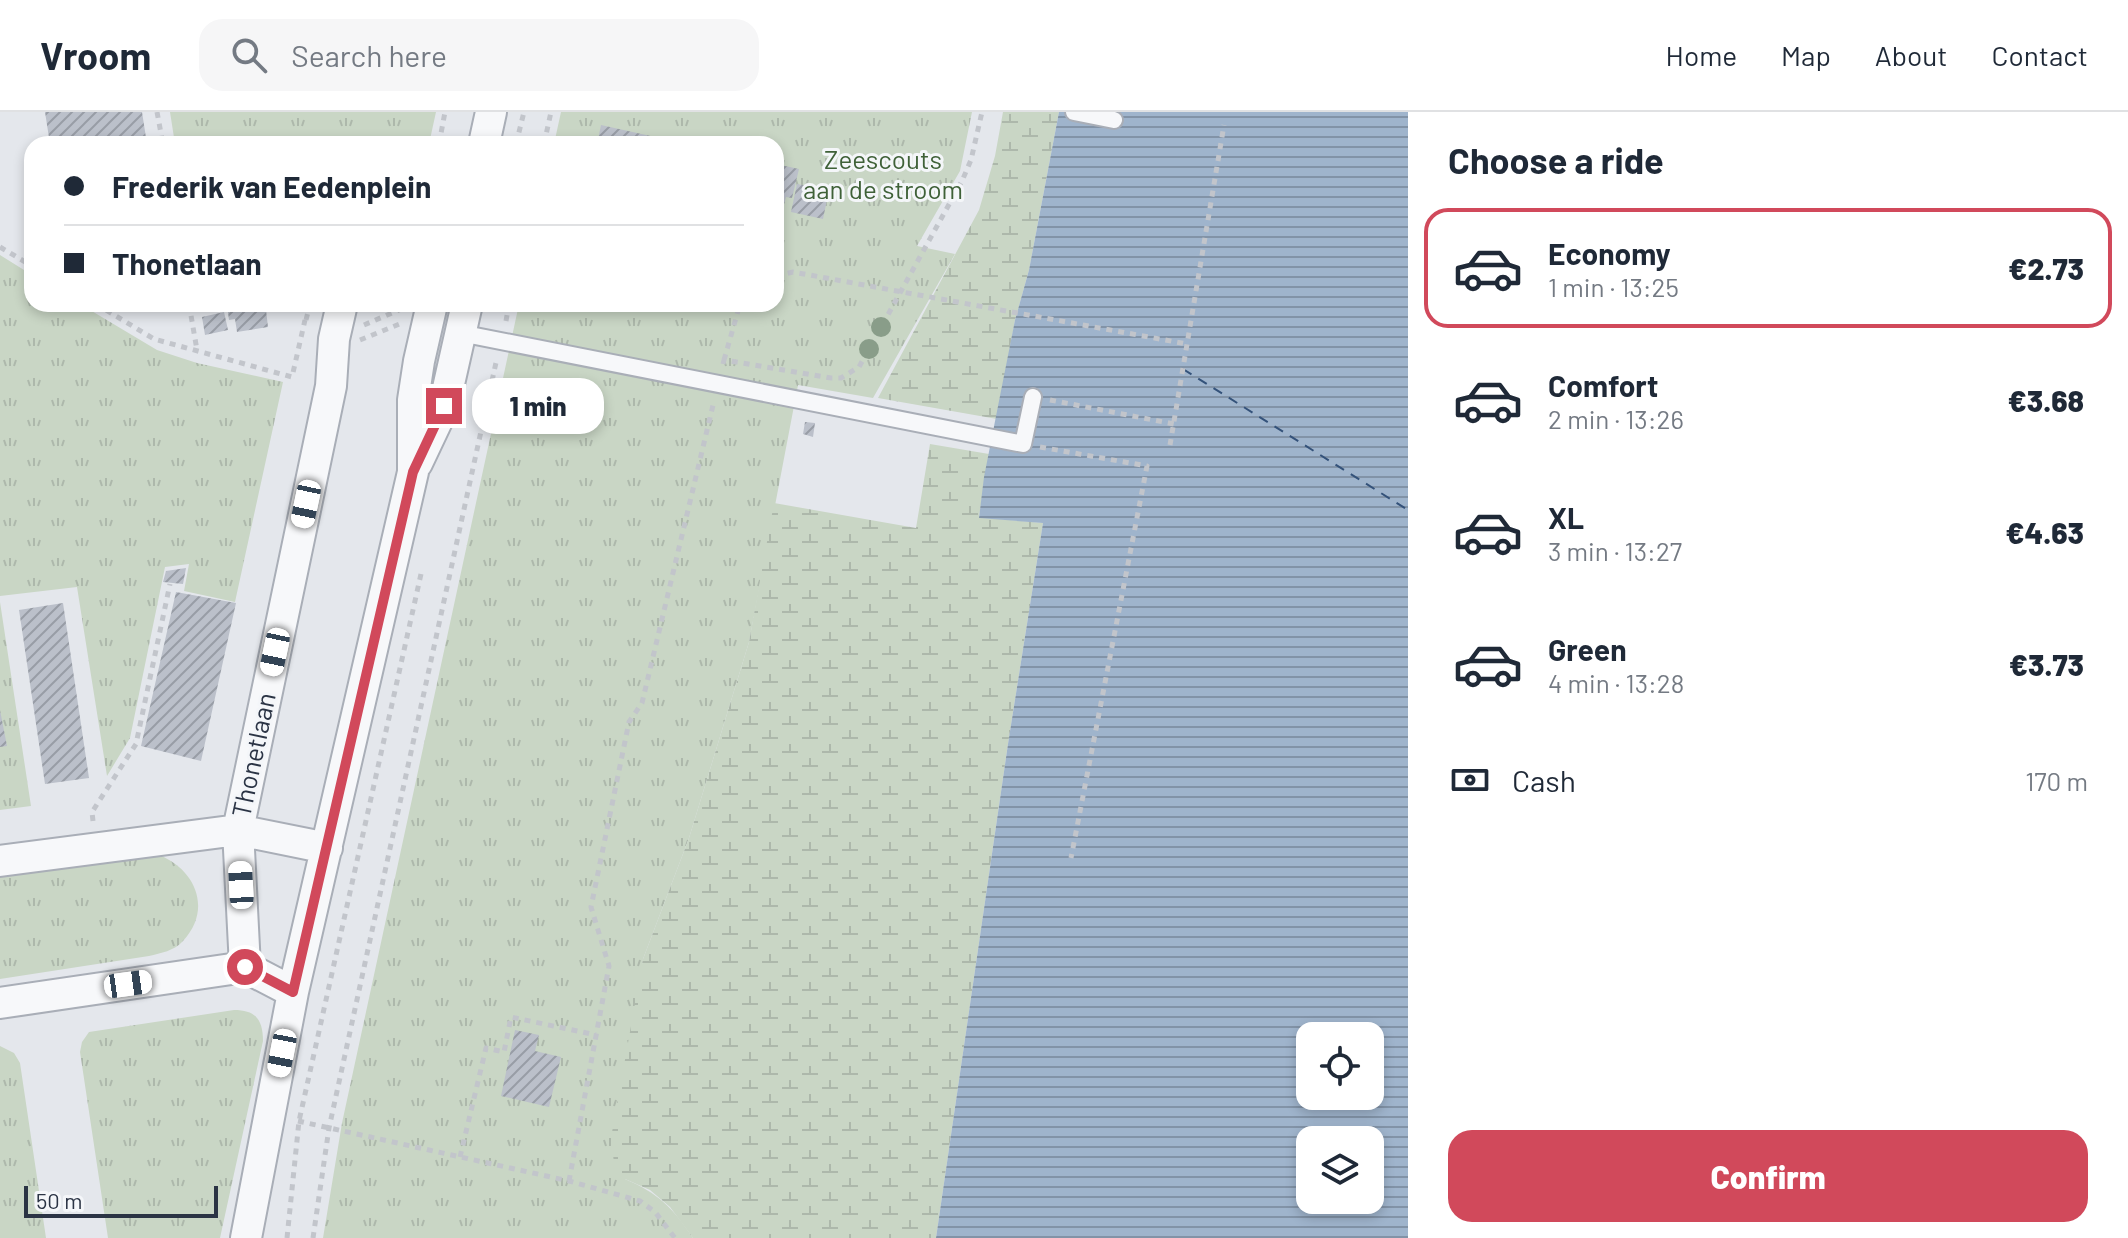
<!DOCTYPE html>
<html lang="en">
<head>
<meta charset="utf-8">
<style>
  :root { --surface:#fff; --page:#f6f6f7; --text:#1f2937; --muted:#747a83; --line:#e0e1e3; --accent:#d1495b }
  body { margin:0; font-family:Barlow,sans-serif; background:var(--page); color:var(--text); height:100vh; display:flex; flex-direction:column; font-size:30px; white-space:nowrap }
  * { box-sizing:border-box; margin:0 }
  p { font-size:26px; color:var(--muted) }
  .icon { flex:none; width:44px; height:44px; fill:none; stroke:currentColor; stroke-width:2; stroke-linecap:round; stroke-linejoin:round }
  .map { position:relative; flex:1; overflow:hidden }
  .side { display:flex; flex-direction:column; background:var(--surface); width:720px }
  .side>* { flex:none }
  .hud { position:absolute; left:24px; top:24px; width:760px; height:176px; border-radius:24px; box-shadow:0 4px 12px #0003; display:grid; align-content:center; height:176px; padding:0 40px; background:var(--surface) }
  .fabs { position:absolute; left:1296px; top:910px; display:grid; gap:16px }
  .fabs a { display:grid; place-items:center; width:88px; height:88px; border-radius:16px; background:var(--surface); box-shadow:0 4px 12px #0003; font-size:40px }
  .scale { position:absolute; left:24px; bottom:20px; width:194px; box-sizing:border-box; padding-left:8px; border:4px solid #2b3445; border-top:0; font-size:22px; line-height:28px; white-space:nowrap; color:#2b3445; -webkit-text-stroke:6px #f4f6f9; paint-order:stroke }
  .end { position:absolute; width:36px; height:36px; margin:-18px; border:10px solid #d1495b; background:#fff; box-shadow:0 0 0 4px #fff }
  .from { border-radius:50% }
  .bubble { position:absolute; height:56px; border-radius:24px; background:var(--surface); box-shadow:0 4px 12px #0003; font-size:26px; font-weight:800; line-height:56px; text-align:center }
  .car { position:absolute; width:24px; height:48px; margin:-24px -12px; border-radius:10px; box-shadow:0 0 6px 2px #0007; background:linear-gradient(#fff 24%,#345 0 40%,#fff 0 76%,#345 0 86%,#fff 0) }
  .hud b { display:flex; align-items:center; gap:28px; height:76px; font-size:30px }
  .hud b+b { border-top:2px solid var(--line) }
  .hud i { width:20px; height:20px; background:var(--text) }
  ul { padding:0; list-style:none }
  li { display:flex; align-items:center; gap:24px; height:120px; margin:0 16px 12px; padding:0 24px; border:4px solid transparent; border-radius:24px }
  li div { flex:1 }
  li b { display:block; font-size:30px }
  li em { font-style:normal; font-weight:800 }
  li.active { border-color:var(--accent) }
  li>.icon { width:72px; height:72px; stroke-width:1.5 }
  h2 { padding:0 40px; font-size:36px; line-height:96px }
  .pay { display:flex; align-items:center; gap:20px; height:88px; padding:0 40px; font-size:30px }
  .pay p { margin-inline-start:auto }
  .button { display:flex; gap:16px; margin-top:auto; padding:16px 40px }
  .button a { flex:1; height:92px; border-radius:24px; background:var(--accent); color:#fff; font-size:32px; font-weight:800; line-height:92px; text-align:center }
  header { display:flex; align-items:center; gap:48px; box-sizing:border-box; height:112px; padding:0 40px; background:var(--surface); border-bottom:2px solid var(--line) }
  header strong { font-size:38px }
  nav { display:flex; gap:44px; margin-inline-start:auto; font-size:28px }
  .search { width:560px; height:72px; background:var(--page); display:flex; align-items:center; gap:20px; box-sizing:border-box; padding:0 28px; border-radius:24px; color:var(--muted); font-size:30px }
  main { display:flex; flex:1; min-height:0 }
  .map>svg:first-child { display:block }
</style>
</head>
<body>
<header>
<strong>Vroom</strong>
<div class="search"><svg class="icon" aria-label="search" viewBox="0 0 24 24"><circle cx="10" cy="10" r="6"/><path d="M15 15l6 6"/></svg>Search here</div>
<nav><a>Home</a><a>Map</a><a>About</a><a>Contact</a></nav>
</header>
<main>
<div class="map">
<svg width="1408" height="1126" viewBox="0 0 1408 1126">
  <defs>
    <pattern id="grass-tufts" width="24" height="20" patternUnits="userSpaceOnUse" patternTransform="scale(2)"><rect width="24" height="20" fill="#c9d6c5"/><path d="M3 7l-1-3M5 7V3M7 7l1-3M15 17l-1-3M17 17v-4M19 17l1-3" fill="none" stroke="#adb8ab"/></pattern>
    <pattern id="wetland-marsh" width="20" height="14" patternUnits="userSpaceOnUse" patternTransform="scale(2)"><rect width="20" height="14" fill="#c9d6c5"/><path d="M1 5h8M5 5V1M11 12h8M15 12V8" fill="none" stroke="#adb8ab"/></pattern>
    <pattern id="water-rules" width="6" height="5" patternUnits="userSpaceOnUse" patternTransform="scale(2)"><rect width="6" height="5" fill="#9fb4cc"/><path d="M0 2.5h6" fill="none" stroke="#8293a7"/></pattern>
    <pattern id="building-hatch" width="6" height="6" patternUnits="userSpaceOnUse" patternTransform="scale(2)"><rect width="6" height="6" fill="#bbc0ca"/><path d="M-1 1l2-2M0 6l6-6M5 7l2-2" fill="none" stroke="#989da6"/></pattern>
  </defs>
  <rect width="100%" height="100%" fill="#e4e7ec"/>
  <path fill="url(#grass-tufts)" d="M 170,0 L 436,0 L 429,32 L 175,32 Z
    M 561,0 L 972,0 L 960,59 L 917,134 L 955,142 L 873,286 L 798,273 L 749,530 L 689,726 L 643,847 L 625,1067 C 658,1081 673,1096 693,1126 L 323,1126 L 342,1011 L 519,192 L 776,192 L 776,32 L 554,32 Z
    M 0,143 L 32,163 L 32,192 L 80,192 L 157,238 L 197,251 L 283,270 L 235,490 L 184,479 L 189,452 L 165,455 L 130,626 L 107,664 L 77,475 L 0,484 Z
    M 0,490 L 31,694 L 0,698 Z
    M 159,743 C 195,757 213,797 183,829 C 174,839 161,841 149,844 L 0,867 L 0,763 Z
    M 234,898 C 255,898 263,907 263,929 L 220,1126 L 108,1126 L 80,940 L 82,930 L 89,920 Z
    M 0,934 L 14,941 L 20,951 L 46,1126 L 0,1126 Z"/>
  <path fill="url(#wetland-marsh)" d="M 1003,0 L 1059,0 L 1029,158 L 1015,208 L 997,307 L 878,286 L 979,98 L 995,44 Z
    M 930,332 L 989,342 L 979,405 L 1043,411 L 1008,632 L 936,1126 L 693,1126 L 670,1095 L 650,1078 L 625,1067 L 614,1051 L 611,1026 L 643,847 L 689,726 L 749,530 L 774,391 L 916,416 Z"/>
  <path fill="url(#water-rules)" fill-rule="evenodd" d="M 1059,0 L 1408,0 L 1408,1126 L 936,1126 L 1008,632 L 1043,411 L 979,406 L 984,365 L 1015,208 L 1029,158 ZM 1310,924 L 1370,924 L 1370,984 L 1310,984 ZM 1310,1028 L 1370,1028 L 1370,1088 L 1310,1088 Z"/>
  <g fill="none" stroke-linecap="round" stroke-linejoin="round">
    <path stroke="#34527a" stroke-width="2" stroke-dasharray="10 8" stroke-linecap="butt" d="M 1183,257 L 1408,398"/>
  </g>
  <path fill="url(#building-hatch)" d="M 45,0 L 142,0 L 147,32 L 50,32 Z
    M 601,13 L 682,31 L 682,32 L 597,32 Z
    M 776,52 L 799,57 L 792,86 L 786,85 L 783,96 L 776,95 Z
    M 797,72 L 829,78 L 823,107 L 791,100 Z
    M 271,192 L 272,198 L 266,198 L 268,215 L 237,220 L 235,207 L 229,208 L 227,193 Z
    M 224,200 L 228,218 L 205,223 L 202,205 Z
    M 805,310 L 815,311 L 813,325 L 803,322 Z
    M 186,456 L 183,472 L 163,470 L 166,459 Z
    M 176,480 L 236,491 L 201,649 L 141,634 Z
    M 63,491 L 89,666 L 45,672 L 19,498 Z
    M 0,598 L 7,634 L 0,635 Z
    M 515,918 L 539,923 L 535,939 L 561,945 L 549,995 L 501,984 Z"/>
  <g fill="none" stroke-linecap="round" stroke-linejoin="round">
    <defs>
      <path id="lane" d="M 1074,0 L 1114,8
        M 460,221 L 1023,332 L 1033,285"/>
      <path id="street" d="M 484,32 L 491,0
        M 417,351 L 444,294 L 467,192
        M 0,749 L 238,718 L 327,736
        M 245,855 L 238,718 L 331,274 L 334,227 L 342,192
        M 0,891 L 245,855 L 293,880
        M 246,1126 L 293,880 L 413,360 L 413,288 L 419,249 L 432,192"/>
    </defs>
    <use href="#lane" stroke="#a9aeb7" stroke-width="20"/>
    <use href="#street" stroke="#a9aeb7" stroke-width="34"/>
    <path stroke="#c2c5cb" stroke-width="5" stroke-dasharray="6 6" stroke-linecap="butt" d="M 157,0 L 163,32
      M 439,32 L 445,0
      M 516,32 L 524,0
      M 544,32 L 551,0
      M 0,135 L 32,154
      M 776,164 L 793,160 L 1187,232
      M 96,192 L 154,227 L 292,265 L 305,208
      M 189,192 L 197,238
      M 306,208 L 310,192
      M 506,209 L 509,192
      M 364,213 L 406,195
      M 360,228 L 402,211
      M 724,248 L 740,192
      M 723,252 L 724,248 L 831,266 L 841,266 L 859,255 L 962,69 L 971,48 L 982,0
      M 1050,288 L 1174,312
      M 1170,333 L 1224,13
      M 1040,335 L 1147,354 L 1071,746
      M 93,709 L 92,700 L 136,632 L 170,472
      M 298,1009 L 569,1069 L 640,1089 L 655,1100 L 675,1126
      M 460,1045 L 486,936 L 504,940 L 511,905 L 596,923
      M 569,1069 L 609,854 L 591,795 L 629,610 L 642,591 L 714,289
      M 287,1126 L 299,1009 L 421,462
      M 313,1126 L 329,1016 L 497,246"/>
    <use href="#lane" stroke="#f7f8fa" stroke-width="16"/>
    <use href="#street" stroke="#f7f8fa" stroke-width="30"/>
  </g>
  <g fill="#899d89">
    <circle cx="881" cy="215" r="10"/>
    <circle cx="869" cy="237" r="10"/>
  </g>
  <g fill="none" stroke-linecap="round" stroke-linejoin="round">
    <path stroke="#d1495b" stroke-width="10" d="M 245,855 L 293,880 L 413,360 L 444,294"/>
  </g>
  <g text-anchor="middle" stroke-width="6" stroke-linejoin="round" paint-order="stroke">
    <g font-size="26" fill="#3f6138" stroke="#f4f6f9">
      <text x="883" y="57">Zeescouts<tspan x="883" dy="30">aan de stroom</tspan></text>
    </g>
    <g font-size="26" fill="#2b3445" stroke="#f4f6f9">
      <text transform="translate(254 643) rotate(-78)" y="9">Thonetlaan</text>
    </g>
  </g>
</svg>
<div class="fabs">
<a><svg class="icon" aria-label="locate" viewBox="0 0 24 24"><circle cx="12" cy="12" r="6"/><path d="M12 2v4M12 18v4M2 12h4M18 12h4"/></svg></a>
<a><svg class="icon" aria-label="layers" viewBox="0 0 24 24"><path d="M12 4l9 5-9 5-9-5zM3 14l9 5 9-5"/></svg></a>
</div>
<div class="scale">50 m</div>
<i class="end from" style="left:245px;top:855px"></i>
<i class="end" style="left:444px;top:294px"></i>
<div class="bubble" style="left:472px;top:266px;width:132px">1 min</div>
<i class="car" style="left:306px;top:392px;rotate:192deg"></i>
<i class="car" style="left:275px;top:540px;rotate:192deg"></i>
<i class="car" style="left:241px;top:773px;rotate:357deg"></i>
<i class="car" style="left:128px;top:872px;rotate:82deg"></i>
<i class="car" style="left:282px;top:941px;rotate:191deg"></i>
<div class="hud">
<b><i class="from"></i>Frederik van Eedenplein</b>
<b><i></i>Thonetlaan</b>
</div>
</div>
<section class="side">
<h2>Choose a ride</h2>
<ul>
<li class="active"><svg class="icon" aria-label="car" viewBox="0 0 24 24"><path d="M5 17H2v-5l4-1 3-4h7l3 4 3 1v5h-3M9 17h6M6 11h13"/><circle cx="7" cy="17" r="2"/><circle cx="17" cy="17" r="2"/></svg><div><b>Economy</b><p>1 min · 13:25</p></div><em>€2.73</em></li>
<li><svg class="icon" aria-label="car" viewBox="0 0 24 24"><path d="M5 17H2v-5l4-1 3-4h7l3 4 3 1v5h-3M9 17h6M6 11h13"/><circle cx="7" cy="17" r="2"/><circle cx="17" cy="17" r="2"/></svg><div><b>Comfort</b><p>2 min · 13:26</p></div><em>€3.68</em></li>
<li><svg class="icon" aria-label="car" viewBox="0 0 24 24"><path d="M5 17H2v-5l4-1 3-4h7l3 4 3 1v5h-3M9 17h6M6 11h13"/><circle cx="7" cy="17" r="2"/><circle cx="17" cy="17" r="2"/></svg><div><b>XL</b><p>3 min · 13:27</p></div><em>€4.63</em></li>
<li><svg class="icon" aria-label="car" viewBox="0 0 24 24"><path d="M5 17H2v-5l4-1 3-4h7l3 4 3 1v5h-3M9 17h6M6 11h13"/><circle cx="7" cy="17" r="2"/><circle cx="17" cy="17" r="2"/></svg><div><b>Green</b><p>4 min · 13:28</p></div><em>€3.73</em></li>
</ul>
<div class="pay"><svg class="icon" aria-label="cash" viewBox="0 0 24 24"><path d="M3 7h18v10H3z"/><circle cx="12" cy="12" r="2"/></svg>Cash<p>170 m</p></div>
<div class="button"><a>Confirm</a></div>
</section>
</main>
</body>
</html>
